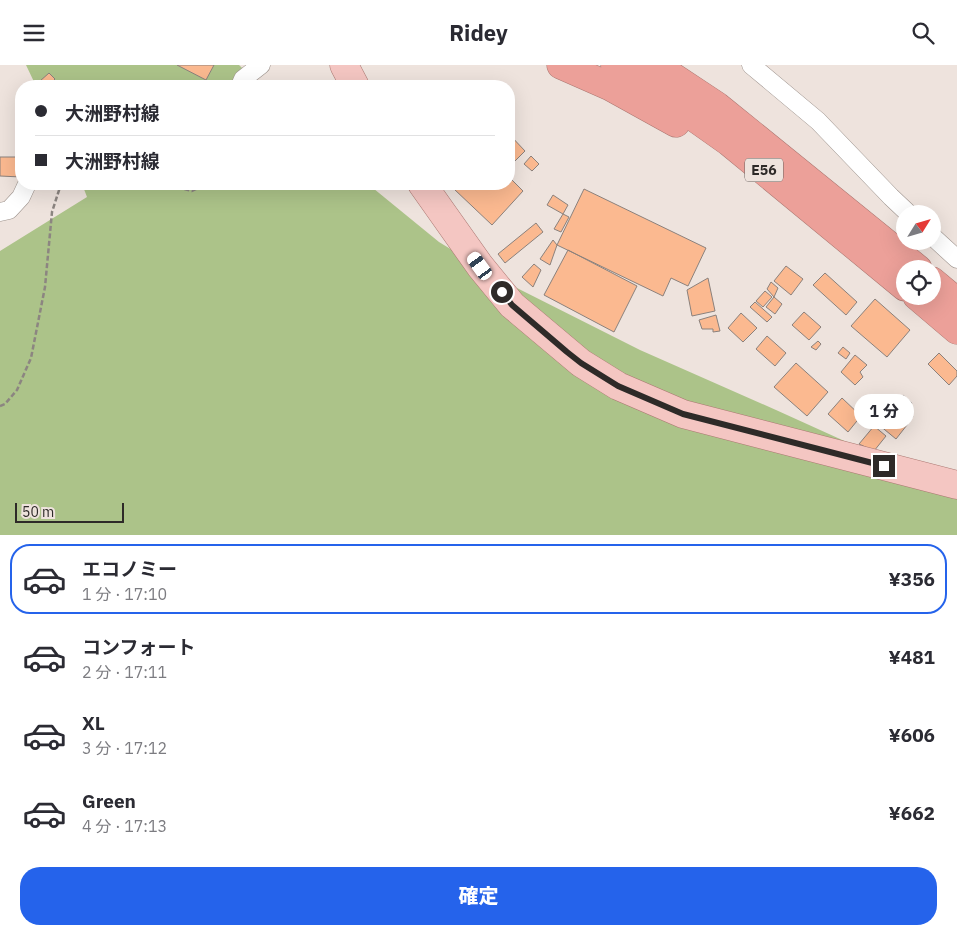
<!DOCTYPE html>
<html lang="ja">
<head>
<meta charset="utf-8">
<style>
  :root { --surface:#fff; --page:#f2f2f3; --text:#2b2b33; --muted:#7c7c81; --line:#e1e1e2; --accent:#2563eb }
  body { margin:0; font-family:"IBM Plex Sans","Noto Sans JP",sans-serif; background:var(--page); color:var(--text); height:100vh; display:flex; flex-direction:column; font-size:19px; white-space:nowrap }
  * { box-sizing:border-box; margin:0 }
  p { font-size:16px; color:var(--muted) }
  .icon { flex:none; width:28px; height:28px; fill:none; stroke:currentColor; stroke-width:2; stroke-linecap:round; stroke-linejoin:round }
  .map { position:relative; height:470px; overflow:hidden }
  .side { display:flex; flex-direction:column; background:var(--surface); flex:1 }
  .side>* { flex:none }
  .top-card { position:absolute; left:15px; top:15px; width:500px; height:110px; border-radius:20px; box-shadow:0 5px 20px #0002; display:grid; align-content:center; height:110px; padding:0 20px; background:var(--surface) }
  .needle { width:32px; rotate:53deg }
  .buttons { position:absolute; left:896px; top:140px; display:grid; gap:10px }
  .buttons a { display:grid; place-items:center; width:45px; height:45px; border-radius:50%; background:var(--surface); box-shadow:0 5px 20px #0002; font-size:25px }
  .scale { position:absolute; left:15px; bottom:12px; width:109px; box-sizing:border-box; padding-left:5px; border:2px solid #2e2a28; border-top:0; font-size:14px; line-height:18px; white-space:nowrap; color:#2e2a28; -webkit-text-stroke:4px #eee3dd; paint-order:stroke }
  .end { position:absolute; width:22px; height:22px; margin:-11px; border:6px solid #2e2a28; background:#fff; box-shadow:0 0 0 2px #fff }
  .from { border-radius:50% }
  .bubble { position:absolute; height:35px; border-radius:18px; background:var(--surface); box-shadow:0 5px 20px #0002; font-size:16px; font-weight:800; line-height:35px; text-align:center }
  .car { position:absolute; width:15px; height:30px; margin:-15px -8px; border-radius:6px; box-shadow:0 0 4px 1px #0007; background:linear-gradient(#fff 24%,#345 0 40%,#fff 0 76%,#345 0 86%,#fff 0) }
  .top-card b { display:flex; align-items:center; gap:18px; height:48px; font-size:19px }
  .top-card b+b { border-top:1px solid var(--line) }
  .top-card i { width:12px; height:12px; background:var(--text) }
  ul { padding:9px 0 0; list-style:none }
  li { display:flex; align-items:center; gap:15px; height:70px; margin:0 10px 8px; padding:0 10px; border:2px solid transparent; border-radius:20px }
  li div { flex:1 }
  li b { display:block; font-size:19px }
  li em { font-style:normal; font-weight:800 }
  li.active { border-color:var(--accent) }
  li>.icon { width:45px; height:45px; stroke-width:1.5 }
  .cta { display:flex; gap:10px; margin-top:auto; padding:10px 20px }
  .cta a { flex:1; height:58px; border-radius:20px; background:var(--accent); color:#fff; font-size:20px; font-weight:800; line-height:58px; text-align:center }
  header { display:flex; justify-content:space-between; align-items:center; height:65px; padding:0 20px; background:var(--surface); font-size:22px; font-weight:800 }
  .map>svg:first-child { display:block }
</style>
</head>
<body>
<header><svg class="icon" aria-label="menu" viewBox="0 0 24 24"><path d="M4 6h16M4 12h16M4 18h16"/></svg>Ridey<svg class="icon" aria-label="search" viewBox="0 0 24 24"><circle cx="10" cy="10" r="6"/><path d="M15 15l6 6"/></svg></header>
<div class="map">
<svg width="957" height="470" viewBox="0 0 957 470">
  <rect width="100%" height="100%" fill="#eee3dd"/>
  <path fill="#acc389" d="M 26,0 L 239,0 L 261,21 L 36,21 Z
    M 82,119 L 368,119 L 439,177 L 503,216 L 640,285 L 776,345 L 957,427 L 957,470 L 0,470 L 0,186 L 87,132 Z"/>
  <path fill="#fbb990" stroke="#8b817c" d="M 177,0 L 214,0 L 206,15 Z
    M 49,8 L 55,14 L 48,21 L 45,21 L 40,16 Z
    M 509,69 L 525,86 L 513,98 L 509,94 Z
    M 531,91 L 539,99 L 532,106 L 524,99 Z
    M 0,92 L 21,92 L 21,112 L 0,111 Z
    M 509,112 L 523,126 L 492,160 L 454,124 L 459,119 L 509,119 Z
    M 584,124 L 706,183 L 688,221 L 671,213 L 663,231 L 557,180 Z
    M 553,130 L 568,140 L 563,149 L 547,140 Z
    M 563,149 L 569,152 L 561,167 L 554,164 Z
    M 536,158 L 543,167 L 505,198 L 498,189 Z
    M 553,175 L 557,180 L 550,200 L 540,194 Z
    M 568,185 L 637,221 L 614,267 L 544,230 Z
    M 534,199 L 541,205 L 533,222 L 522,212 Z
    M 786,201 L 803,214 L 791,230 L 774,216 Z
    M 825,208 L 857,237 L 846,250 L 813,220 Z
    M 708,213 L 715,246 L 692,251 L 687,225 Z
    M 771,217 L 778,223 L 774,232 L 767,224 Z
    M 765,226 L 772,232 L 763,242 L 756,236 Z
    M 774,232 L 782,239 L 775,249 L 766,242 Z
    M 875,234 L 910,265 L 887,292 L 851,261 Z
    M 755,237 L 772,252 L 767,257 L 750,242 Z
    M 804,247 L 821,262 L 809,275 L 792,260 Z
    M 741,248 L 757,263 L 743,277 L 728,263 Z
    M 716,250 L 720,266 L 713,267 L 713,264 L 702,264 L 699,255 Z
    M 767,271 L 786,288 L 775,301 L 756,284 Z
    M 818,276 L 821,279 L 816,285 L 811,282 Z
    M 843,282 L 850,288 L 846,294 L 838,288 Z
    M 939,288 L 957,306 L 957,311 L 949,320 L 928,299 Z
    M 855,290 L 867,300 L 860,307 L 863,312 L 855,320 L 841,307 Z
    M 796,298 L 828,327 L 807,351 L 774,322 Z
    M 903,330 L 912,338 L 907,345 L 897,338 Z
    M 842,333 L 861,351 L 848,367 L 828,349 Z
    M 897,338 L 913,351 L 907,360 L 890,346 Z
    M 890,346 L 907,360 L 896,374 L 879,360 Z
    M 874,361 L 886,371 L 874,386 L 859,379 Z"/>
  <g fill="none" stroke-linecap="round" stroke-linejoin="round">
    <defs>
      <path id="minor" d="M 751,0 L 818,56 L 891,132 L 909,149
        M 240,21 L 243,14 L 261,0
        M 0,147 L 9,145 L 21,132 L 27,119
        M 932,171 L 957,194"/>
      <path id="primary" d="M 344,0 L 355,21
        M 422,119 L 480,201 L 512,240 L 581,298 L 618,321 L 683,349 L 957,420"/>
      <path id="motorway" d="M 561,0 L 611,22 L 676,58
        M 615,0 L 654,24 L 729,77 L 905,222
        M 655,0 L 717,41 L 918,204
        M 932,216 L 957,237
        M 917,231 L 957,265"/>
    </defs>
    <use href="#minor" stroke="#9d938d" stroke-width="19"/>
    <use href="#primary" stroke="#aa7771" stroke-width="29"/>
    <use href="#motorway" stroke="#aa7771" stroke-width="29"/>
    <path stroke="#8c8581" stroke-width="2.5" stroke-dasharray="5 2.5" stroke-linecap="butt" d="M 171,119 L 172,121 L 192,126 L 206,119
      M 0,341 L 5,339 L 17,325 L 31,293 L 45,222 L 52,147 L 61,119"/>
    <use href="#minor" stroke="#fff" stroke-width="18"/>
    <use href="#primary" stroke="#f4c6c2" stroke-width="28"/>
    <use href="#motorway" stroke="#eca099" stroke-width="28"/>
  </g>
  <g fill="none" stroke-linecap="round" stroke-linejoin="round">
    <path stroke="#2e2a28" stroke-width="6" d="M 502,227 L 512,240 L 567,287 L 581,298 L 618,321 L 683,349 L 884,401"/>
  </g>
  <g text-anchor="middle" stroke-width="4.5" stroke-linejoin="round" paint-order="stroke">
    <rect fill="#eee3dd" stroke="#68625e" stroke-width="1" x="745" y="93.5" width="38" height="23" rx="4"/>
    <g font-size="14" font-weight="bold" fill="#2e2a28">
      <text x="764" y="110">E56</text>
    </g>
  </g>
</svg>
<div class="buttons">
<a><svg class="needle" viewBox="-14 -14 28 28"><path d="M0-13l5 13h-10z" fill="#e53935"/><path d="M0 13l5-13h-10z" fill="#7c7c81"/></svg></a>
<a><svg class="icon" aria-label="locate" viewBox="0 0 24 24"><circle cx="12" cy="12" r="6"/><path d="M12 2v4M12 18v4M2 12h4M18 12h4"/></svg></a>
</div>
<div class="scale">50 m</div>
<i class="end from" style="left:502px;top:227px"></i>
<i class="end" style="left:884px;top:401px"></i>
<div class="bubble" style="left:854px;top:329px;width:60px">1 分</div>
<i class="car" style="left:480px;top:201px;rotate:324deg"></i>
<div class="top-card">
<b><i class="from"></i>大洲野村線</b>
<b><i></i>大洲野村線</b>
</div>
</div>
<section class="side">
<ul>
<li class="active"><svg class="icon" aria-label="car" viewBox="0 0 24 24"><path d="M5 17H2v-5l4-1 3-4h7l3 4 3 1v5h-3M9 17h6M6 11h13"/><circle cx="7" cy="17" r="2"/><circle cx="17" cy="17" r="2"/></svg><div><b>エコノミー</b><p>1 分 · 17:10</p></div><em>¥356</em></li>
<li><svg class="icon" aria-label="car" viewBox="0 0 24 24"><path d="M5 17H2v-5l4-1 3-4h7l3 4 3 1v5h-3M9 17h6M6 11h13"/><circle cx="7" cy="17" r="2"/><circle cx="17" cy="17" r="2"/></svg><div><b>コンフォート</b><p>2 分 · 17:11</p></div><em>¥481</em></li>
<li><svg class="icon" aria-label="car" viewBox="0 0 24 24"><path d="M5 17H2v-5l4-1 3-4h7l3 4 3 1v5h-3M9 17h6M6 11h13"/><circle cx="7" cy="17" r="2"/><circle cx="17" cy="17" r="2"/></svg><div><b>XL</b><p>3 分 · 17:12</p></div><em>¥606</em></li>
<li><svg class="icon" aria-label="car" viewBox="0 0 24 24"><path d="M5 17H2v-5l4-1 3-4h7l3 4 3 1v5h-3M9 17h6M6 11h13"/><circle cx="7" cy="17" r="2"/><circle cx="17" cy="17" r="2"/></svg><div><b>Green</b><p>4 分 · 17:13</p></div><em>¥662</em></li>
</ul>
<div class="cta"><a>確定</a></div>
</section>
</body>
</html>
